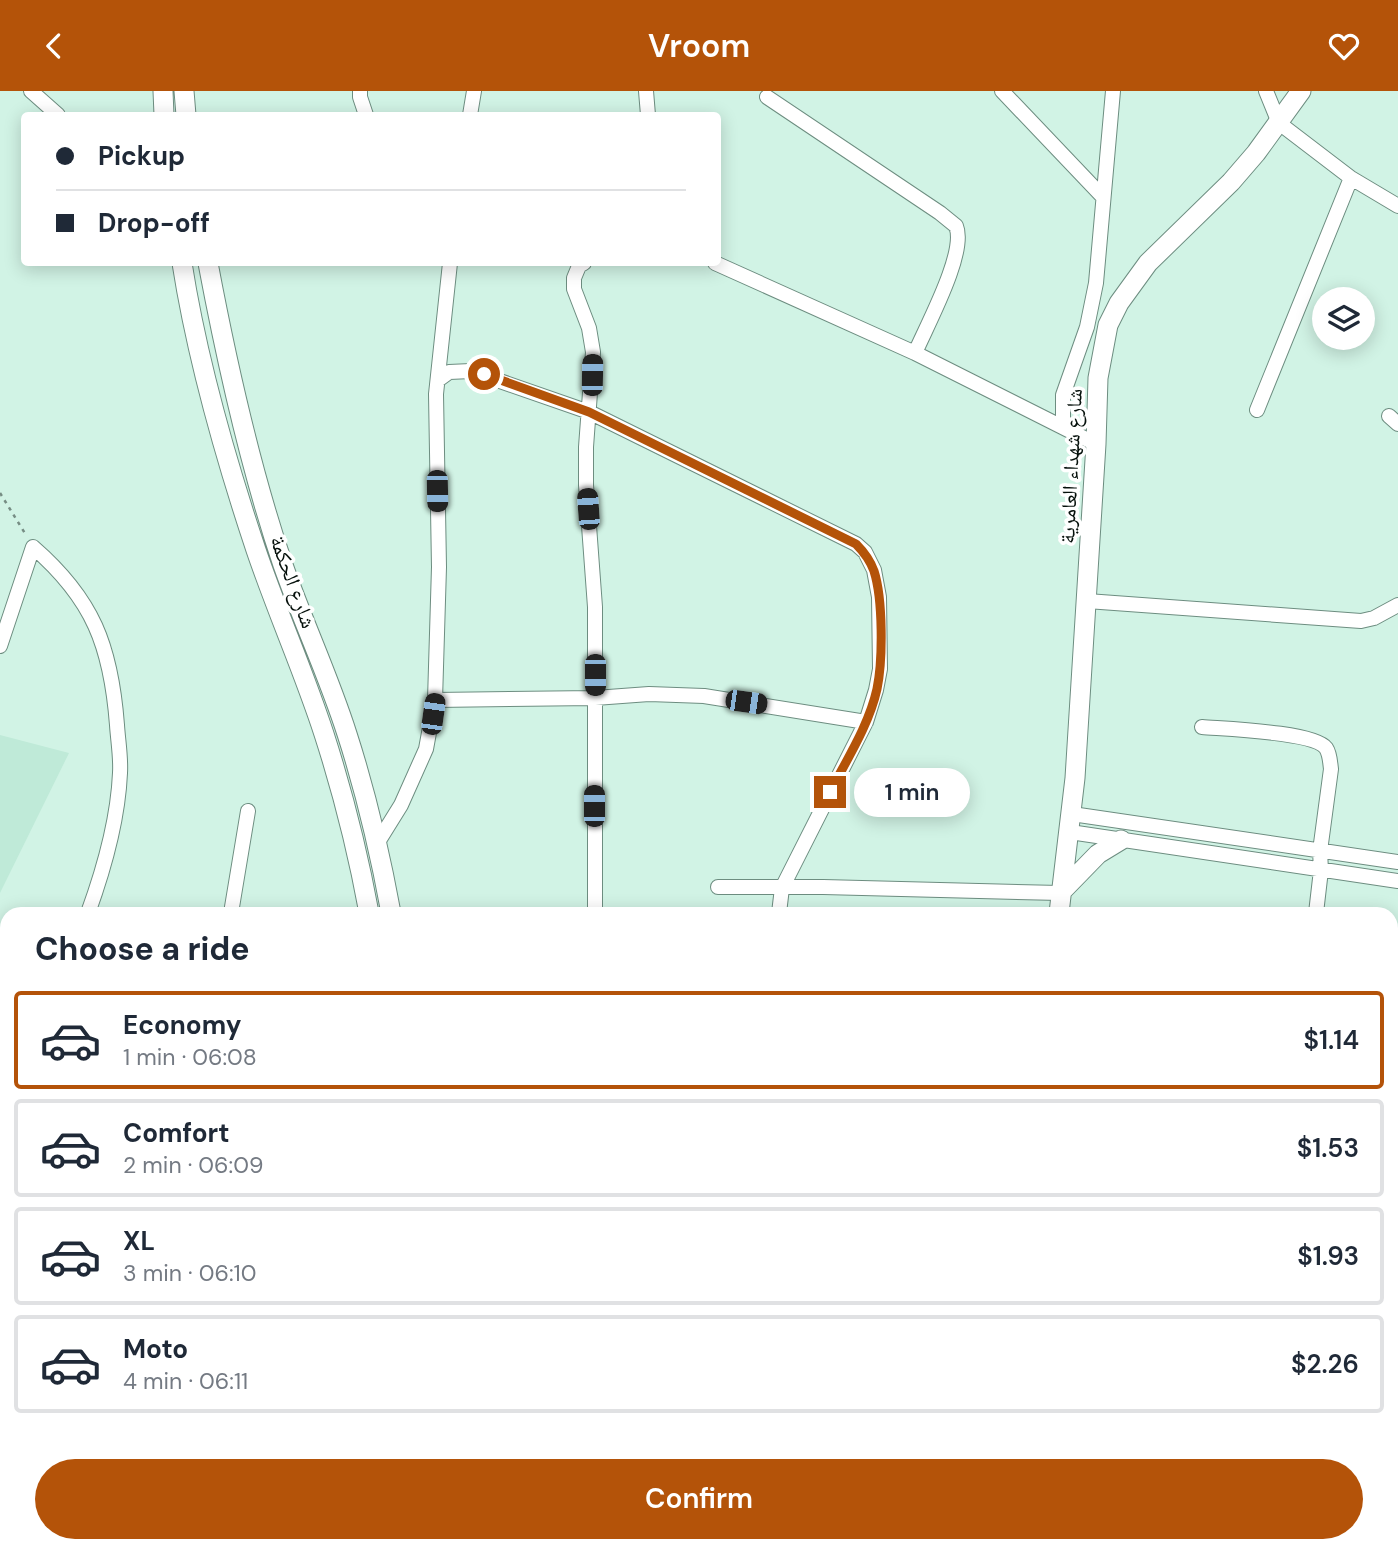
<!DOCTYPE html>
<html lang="en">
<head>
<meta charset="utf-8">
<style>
  :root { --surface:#fff; --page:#f2f2f3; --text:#1f2937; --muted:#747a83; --line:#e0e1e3; --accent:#b45309 }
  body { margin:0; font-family:"DM Sans","Noto Naskh Arabic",sans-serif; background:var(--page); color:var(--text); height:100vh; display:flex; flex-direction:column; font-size:26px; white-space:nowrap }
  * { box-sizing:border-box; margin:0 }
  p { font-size:23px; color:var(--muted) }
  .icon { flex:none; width:38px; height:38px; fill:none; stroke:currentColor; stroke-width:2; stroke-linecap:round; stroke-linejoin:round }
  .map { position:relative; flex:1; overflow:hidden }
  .panel { position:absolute; left:0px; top:816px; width:1398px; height:646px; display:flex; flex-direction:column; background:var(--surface); border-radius:21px 21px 0 0; box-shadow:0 4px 18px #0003 }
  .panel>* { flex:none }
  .banner { position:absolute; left:21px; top:21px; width:700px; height:154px; border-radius:7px; box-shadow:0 4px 18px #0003; display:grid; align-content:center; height:154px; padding:0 35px; background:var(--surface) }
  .buttons { position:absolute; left:1312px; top:196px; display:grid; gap:14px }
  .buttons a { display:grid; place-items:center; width:63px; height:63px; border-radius:50%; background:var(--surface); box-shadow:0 4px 18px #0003; font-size:35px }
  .end { position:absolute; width:32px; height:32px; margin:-16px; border:9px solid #b45309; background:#fff; box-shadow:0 0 0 4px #fff }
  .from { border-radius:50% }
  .bubble { position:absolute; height:49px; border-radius:24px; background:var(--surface); box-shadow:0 4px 18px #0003; font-size:23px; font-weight:600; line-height:49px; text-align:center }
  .car { position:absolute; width:21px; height:42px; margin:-21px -10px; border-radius:9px; box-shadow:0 0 5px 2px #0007; background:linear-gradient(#222 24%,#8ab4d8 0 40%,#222 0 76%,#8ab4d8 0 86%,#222 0) }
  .banner b { display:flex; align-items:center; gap:24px; height:66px; font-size:26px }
  .banner b+b { border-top:2px solid var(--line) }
  .banner i { width:18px; height:18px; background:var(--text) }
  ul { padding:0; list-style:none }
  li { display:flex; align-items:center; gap:21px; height:98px; margin:0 14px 10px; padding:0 21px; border:4px solid var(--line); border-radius:7px }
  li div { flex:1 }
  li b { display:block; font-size:26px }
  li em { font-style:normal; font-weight:600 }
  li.current { border-color:var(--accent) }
  li>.icon { width:63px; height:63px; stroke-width:1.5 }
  h2 { padding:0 35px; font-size:32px; line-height:84px }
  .cta { display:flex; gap:14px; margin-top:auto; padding:14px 35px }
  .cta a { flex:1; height:80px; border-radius:42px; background:var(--accent); color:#fff; font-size:28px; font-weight:600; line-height:80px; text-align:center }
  header { display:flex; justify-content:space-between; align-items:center; height:91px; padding:0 35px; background:var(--accent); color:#fff; font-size:32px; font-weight:600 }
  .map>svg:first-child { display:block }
</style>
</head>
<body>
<header><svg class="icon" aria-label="back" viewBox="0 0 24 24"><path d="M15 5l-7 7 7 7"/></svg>Vroom<svg class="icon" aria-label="heart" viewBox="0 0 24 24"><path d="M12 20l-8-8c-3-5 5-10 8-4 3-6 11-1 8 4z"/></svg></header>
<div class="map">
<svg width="1398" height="1461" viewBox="0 0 1398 1461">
  <rect width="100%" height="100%" fill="#d1f3e5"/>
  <path fill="#bfead8" d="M 0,644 L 69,662 L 0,802 Z
    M 0,1176 L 7,1178 L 7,1454 L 195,1454 L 195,1461 L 0,1461 Z"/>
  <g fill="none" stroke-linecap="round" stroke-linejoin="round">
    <defs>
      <path id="street" d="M 31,0 L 58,24
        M 360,0 L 360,6 L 366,24
        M 646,0 L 648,24
        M 1002,0 L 1102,105
        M 1266,0 L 1279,32 L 1351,87 L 1398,115
        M 767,6 L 940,122 L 956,135 C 967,161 927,234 915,262
        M 470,24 L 474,0
        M 584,172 L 579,175 L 574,187 L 574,198 L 589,237 L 593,261 L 586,356 L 586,394 L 595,516 L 595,822
        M 715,172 L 915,262 L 1096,353
        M 438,289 L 449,281 L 471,280 L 589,321 L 856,453 L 865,461 L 874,479 L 879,506 L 880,578 L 876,599 L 866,631 L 782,797 L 779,822
        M 1257,319 L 1351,87
        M 1389,325 L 1398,333
        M 1063,336 L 1063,304 L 1087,236 L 1096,192 L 1113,0
        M 1087,510 L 1361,530 L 1374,527 L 1398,514
        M 0,555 L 33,456 C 93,508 111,555 117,634 C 118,650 121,666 120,682 C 118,729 104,778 88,822
        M 435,609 L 595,607 L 649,603 L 704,605 L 866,631
        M 1202,636 C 1225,638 1314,641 1326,657 C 1330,663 1330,671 1331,678 L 1320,760 L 1321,779 L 1316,822
        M 1072,723 L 1398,771
        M 1070,741 L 1398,790
        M 378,751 L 401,714 L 426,658 L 435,609 L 439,476 L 436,303 L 450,172
        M 718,796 L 823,796 L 1060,802
        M 231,822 L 248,720
        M 0,950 L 7,942
        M 0,1155 L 7,1157
        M 0,1306 L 7,1308
        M 306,1454 L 306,1461
        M 611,1454 L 611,1461
        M 789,1454 L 789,1461
        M 1326,1454 L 1326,1461
        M 122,1461 L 124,1454
        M 1152,1461 L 1152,1454"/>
      <path id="secondary" d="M 163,0 L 164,24
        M 184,0 L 186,24
        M 182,172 C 197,268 225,366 256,459 C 277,521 304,581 324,643 C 343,702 358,762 369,822
        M 208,172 C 227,273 250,377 283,474 C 303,531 329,586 347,643 C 366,702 380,762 391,822
        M 1060,802 L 1098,763 L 1121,749
        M 1059,822 L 1075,687 L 1096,353 L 1098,287 L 1108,234 L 1119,212 L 1148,172 L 1231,91 L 1256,62 L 1301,0
        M 1391,1215 L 1398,1215
        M 467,1454 L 468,1461
        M 484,1454 L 485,1461
        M 993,1461 L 993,1454"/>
    </defs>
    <use href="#street" stroke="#6d8d80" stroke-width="16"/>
    <use href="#secondary" stroke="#6d8d80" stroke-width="21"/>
    <path stroke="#768d84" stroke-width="2.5" stroke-dasharray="3.5 5" stroke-linecap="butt" d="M 0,402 L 26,444"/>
    <use href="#street" stroke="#fff" stroke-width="14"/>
    <use href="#secondary" stroke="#fff" stroke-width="19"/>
  </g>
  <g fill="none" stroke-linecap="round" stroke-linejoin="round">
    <path stroke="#b45309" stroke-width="9" d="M 484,283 L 589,321 L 856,453 C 864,461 870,469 874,480 C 883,508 883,569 877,598 C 869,634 847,668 830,701"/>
  </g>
  <g text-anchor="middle" stroke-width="7" stroke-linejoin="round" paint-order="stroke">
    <g font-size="21" fill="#05100b" stroke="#fff">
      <text transform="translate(1071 375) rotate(-87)" y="7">شارع شهداء العامرية</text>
      <text transform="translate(293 491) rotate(70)" y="7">شارع الحكمة</text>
    </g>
  </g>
</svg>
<div class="buttons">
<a><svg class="icon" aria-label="layers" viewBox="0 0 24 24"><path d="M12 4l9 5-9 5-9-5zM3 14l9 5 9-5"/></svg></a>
</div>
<i class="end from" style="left:484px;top:283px"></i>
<i class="end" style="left:830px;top:701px"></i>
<div class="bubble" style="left:854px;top:677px;width:116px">1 min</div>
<i class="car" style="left:592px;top:284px;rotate:1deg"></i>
<i class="car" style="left:437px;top:400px;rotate:179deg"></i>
<i class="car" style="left:588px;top:418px;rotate:356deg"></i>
<i class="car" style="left:595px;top:584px;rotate:180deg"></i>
<i class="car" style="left:746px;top:611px;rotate:98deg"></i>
<i class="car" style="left:433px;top:623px;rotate:8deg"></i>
<i class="car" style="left:594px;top:715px;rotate:0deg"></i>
<div class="banner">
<b><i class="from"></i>Pickup</b>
<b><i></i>Drop-off</b>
</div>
<section class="panel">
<h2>Choose a ride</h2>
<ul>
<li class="current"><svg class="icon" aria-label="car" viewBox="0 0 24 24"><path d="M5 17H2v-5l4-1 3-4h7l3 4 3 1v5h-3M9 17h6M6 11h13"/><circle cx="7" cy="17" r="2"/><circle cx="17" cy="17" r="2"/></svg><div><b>Economy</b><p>1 min · 06:08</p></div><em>$1.14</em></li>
<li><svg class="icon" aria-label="car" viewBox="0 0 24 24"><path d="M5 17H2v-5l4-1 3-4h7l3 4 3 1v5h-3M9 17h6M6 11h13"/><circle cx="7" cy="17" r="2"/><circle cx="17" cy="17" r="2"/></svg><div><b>Comfort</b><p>2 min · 06:09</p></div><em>$1.53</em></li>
<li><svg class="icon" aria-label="car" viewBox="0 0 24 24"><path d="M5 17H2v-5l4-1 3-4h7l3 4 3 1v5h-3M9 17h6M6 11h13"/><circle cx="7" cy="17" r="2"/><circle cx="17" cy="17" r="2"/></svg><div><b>XL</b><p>3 min · 06:10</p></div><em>$1.93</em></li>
<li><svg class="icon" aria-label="car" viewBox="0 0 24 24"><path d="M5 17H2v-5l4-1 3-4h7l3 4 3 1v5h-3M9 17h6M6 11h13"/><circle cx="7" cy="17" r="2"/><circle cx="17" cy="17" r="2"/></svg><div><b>Moto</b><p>4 min · 06:11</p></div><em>$2.26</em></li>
</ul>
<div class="cta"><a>Confirm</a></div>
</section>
</div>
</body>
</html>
